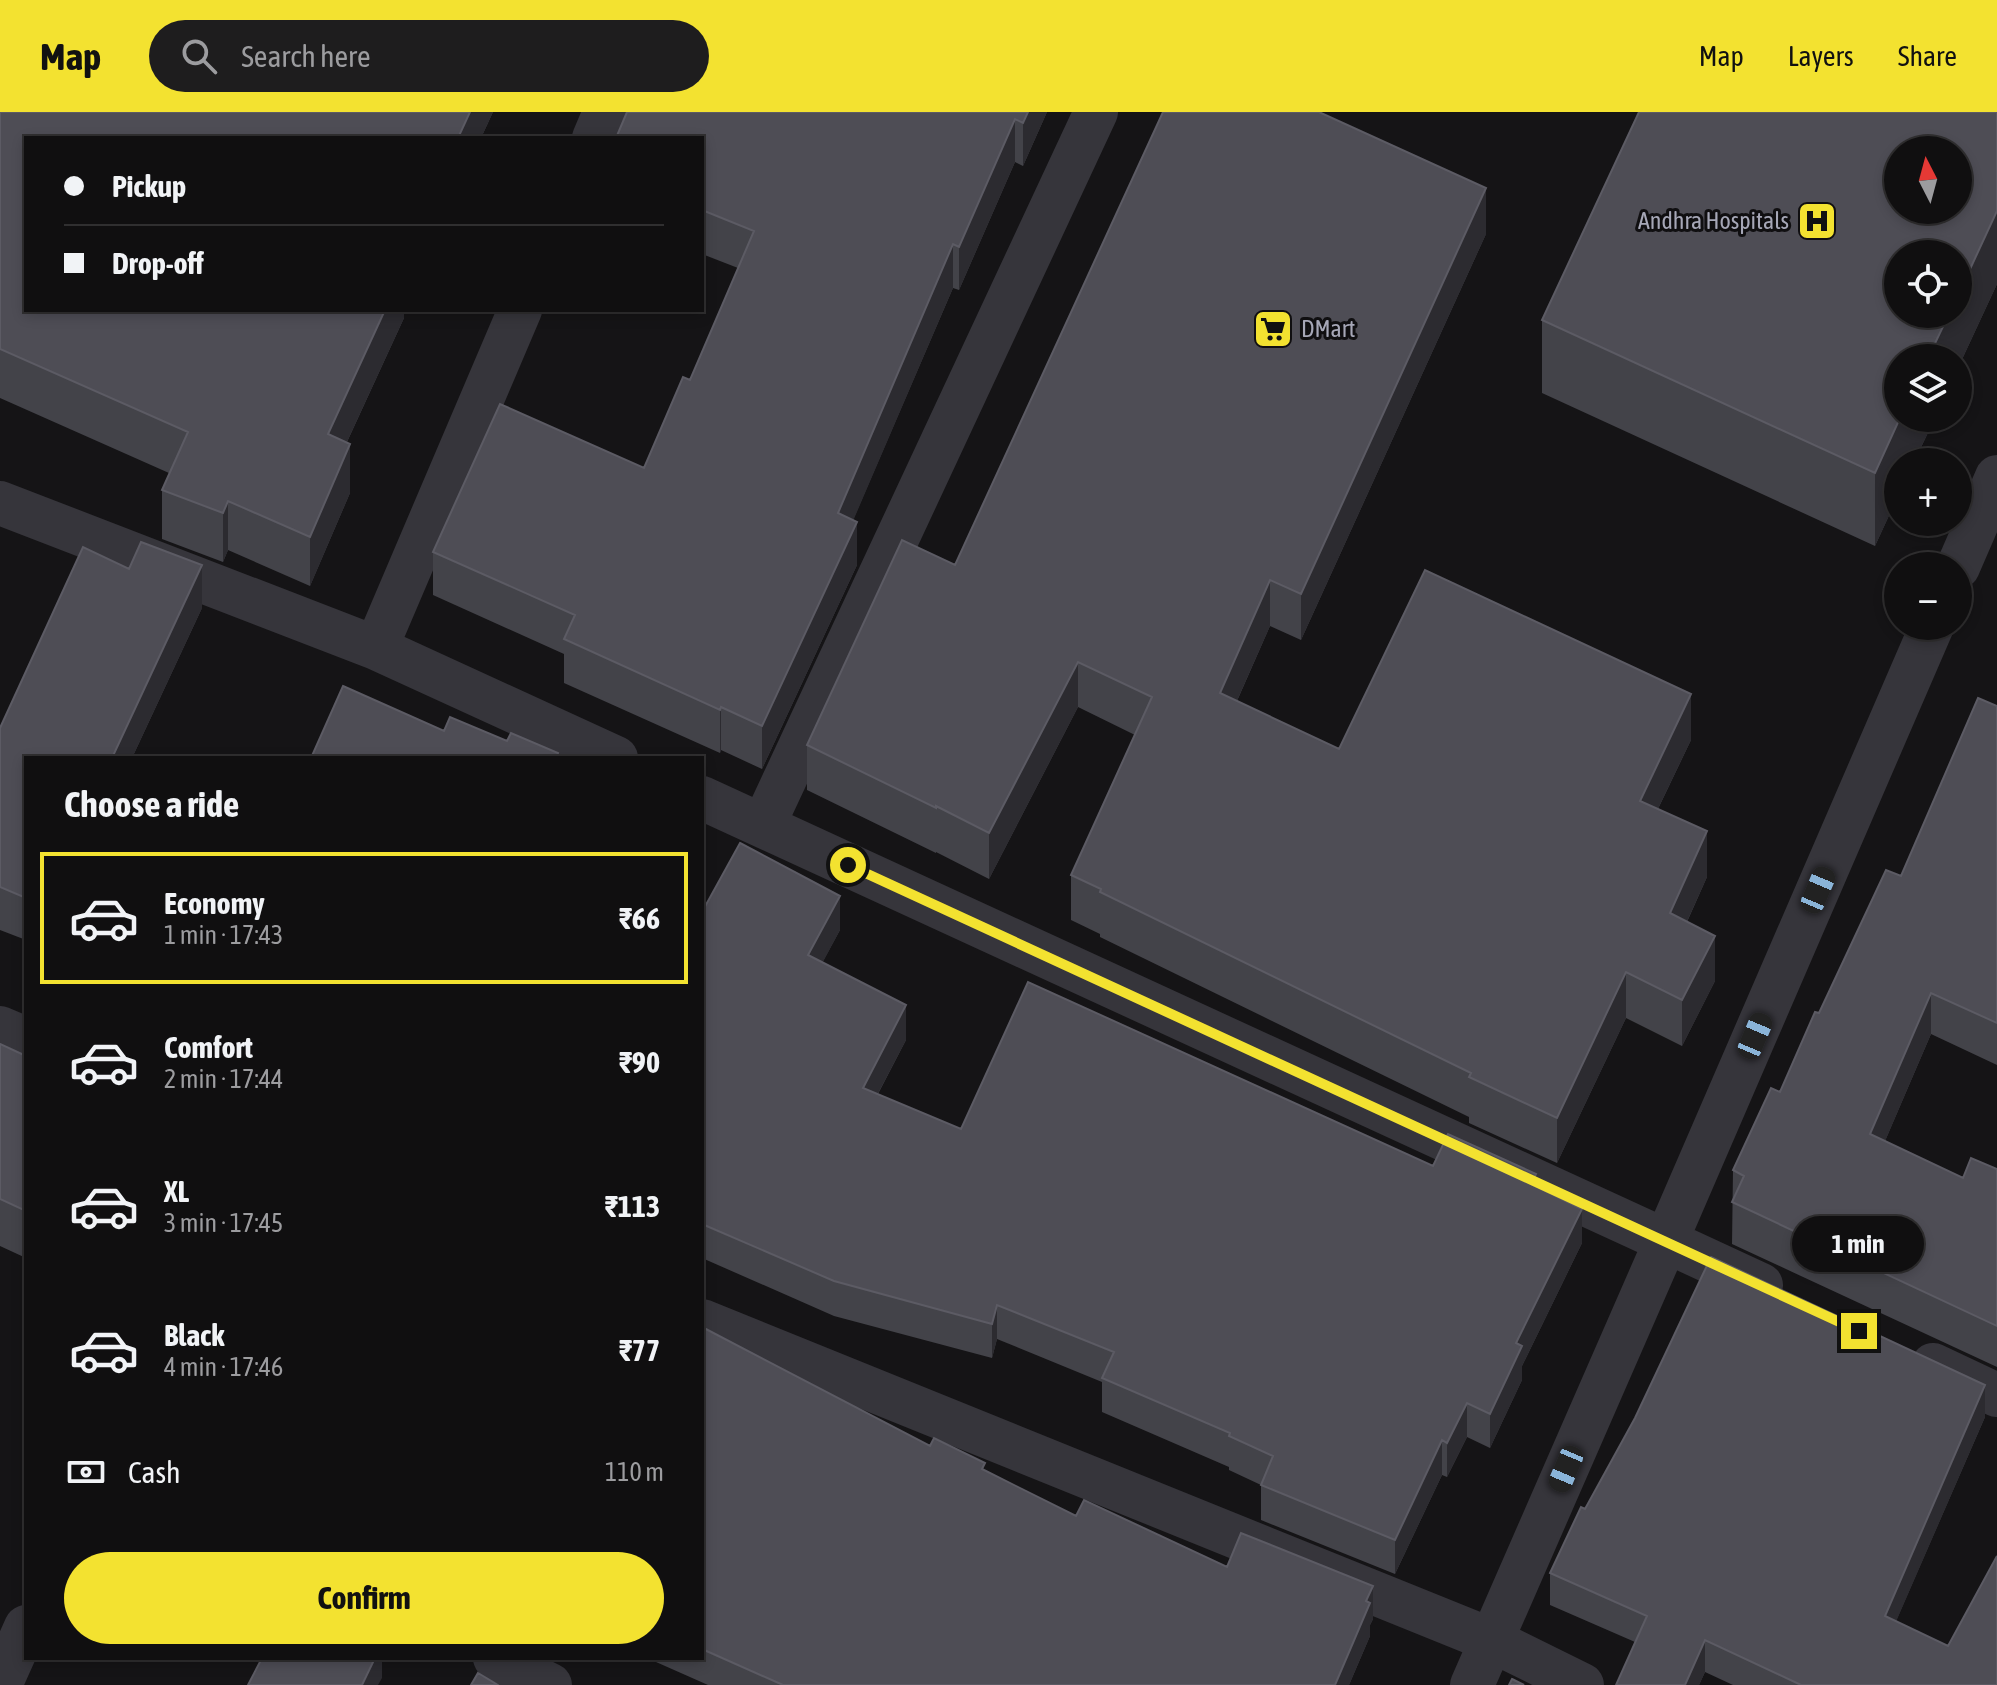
<!DOCTYPE html>
<html lang="en">
<head>
<meta charset="utf-8">
<style>
  :root { --surface:#100f10; --page:#1e1d1e; --text:#f1f3f6; --muted:#9c9c9f; --line:#302f30; --accent:#f3e230 }
  body { margin:0; font-family:"Asap Condensed",sans-serif; background:var(--page); color:var(--text); height:100vh; display:flex; flex-direction:column; font-size:30px; white-space:nowrap }
  * { box-sizing:border-box; margin:0 }
  p { font-size:26px; color:var(--muted) }
  .icon { flex:none; width:44px; height:44px; fill:none; stroke:currentColor; stroke-width:2; stroke-linecap:round; stroke-linejoin:round }
  .map { position:relative; flex:1; overflow:hidden }
  .drawer { position:absolute; left:24px; top:644px; width:680px; height:904px; display:flex; flex-direction:column; background:var(--surface); border-radius:0px; box-shadow:0 4px 12px #0003,0 0 0 2px var(--line) }
  .drawer>* { flex:none }
  .hud { position:absolute; left:24px; top:24px; width:680px; height:176px; border-radius:0px; box-shadow:0 4px 12px #0003,0 0 0 2px var(--line); display:grid; align-content:center; height:176px; padding:0 40px; background:var(--surface) }
  .needle { width:52px; rotate:354deg }
  .tools { position:absolute; left:1884px; top:24px; display:grid; gap:16px }
  .tools a { display:grid; place-items:center; width:88px; height:88px; border-radius:50%; background:var(--surface); box-shadow:0 4px 12px #0003,0 0 0 2px var(--line); font-size:40px }
  .end { position:absolute; width:36px; height:36px; margin:-18px; border:10px solid #f3e230; background:#111; box-shadow:0 0 0 4px #111 }
  .from { border-radius:50% }
  .bubble { position:absolute; height:56px; border-radius:28px; background:var(--surface); box-shadow:0 4px 12px #0003,0 0 0 2px var(--line); font-size:26px; font-weight:700; line-height:56px; text-align:center }
  .car { position:absolute; width:24px; height:48px; margin:-24px -12px; border-radius:10px; box-shadow:0 0 6px 2px #0007; background:linear-gradient(#222 24%,#8ab4d8 0 40%,#222 0 76%,#8ab4d8 0 86%,#222 0) }
  .hud b { display:flex; align-items:center; gap:28px; height:76px; font-size:30px }
  .hud b+b { border-top:2px solid var(--line) }
  .hud i { width:20px; height:20px; background:var(--text) }
  ul { padding:0; list-style:none }
  li { display:flex; align-items:center; gap:24px; height:132px; margin:0 16px 12px; padding:0 24px; border:4px solid transparent; border-radius:0px }
  li div { flex:1 }
  li b { display:block; font-size:30px }
  li em { font-style:normal; font-weight:700 }
  li.active { border-color:var(--accent) }
  li>.icon { width:72px; height:72px; stroke-width:1.5 }
  h2 { padding:0 40px; font-size:36px; line-height:96px }
  .pay { display:flex; align-items:center; gap:20px; height:88px; padding:0 40px; font-size:30px }
  .pay p { margin-inline-start:auto }
  .button { display:flex; gap:16px; margin-top:auto; padding:16px 40px }
  .button a { flex:1; height:92px; border-radius:48px; background:var(--accent); color:#111; font-size:32px; font-weight:700; line-height:92px; text-align:center }
  header { display:flex; align-items:center; gap:48px; box-sizing:border-box; height:112px; padding:0 40px; background:var(--accent); color:#111 }
  header strong { font-size:38px }
  nav { display:flex; gap:44px; margin-inline-start:auto; font-size:28px }
  .search { width:560px; height:72px; background:var(--page); display:flex; align-items:center; gap:20px; box-sizing:border-box; padding:0 28px; border-radius:44px; color:var(--muted); font-size:30px }
  .map>svg:first-child { display:block }
</style>
</head>
<body>
<header>
<strong>Map</strong>
<div class="search"><svg class="icon" aria-label="search" viewBox="0 0 24 24"><circle cx="10" cy="10" r="6"/><path d="M15 15l6 6"/></svg>Search here</div>
<nav><a>Map</a><a>Layers</a><a>Share</a></nav>
</header>
<div class="map">
<svg width="1997" height="1573" viewBox="0 0 1997 1573">
  <rect width="100%" height="100%" fill="#151416"/>
  <g fill="none" stroke-linecap="round" stroke-linejoin="round">
    <path stroke="#36353b" stroke-width="44" d="M 594,26 L 605,0
      M 520,198 L 376,536 L 616,646
      M 0,391 L 376,536
      M 1958,455 L 1997,365
      M 702,686 L 1666,1129 L 1932,514
      M 763,714 L 1096,0
      M 0,916 L 26,927
      M 702,1209 L 1491,1528 L 1582,1573
      M 1933,1253 L 1997,1283
      M 495,1546 L 550,1573
      M 0,1573 L 26,1515
      M 1472,1573 L 1666,1129 L 1761,1173"/>
  </g>
  <path fill="#434349" d="M 0,0 L 493,0 L 481,26 L 26,26 L 404,198 L 404,206 L 347,330 L 350,381 L 310,474 L 228,438 L 223,450 L 162,427 L 162,378 L 169,361 L 0,286 Z
    M 627,0 L 1047,0 L 1023,54 L 1015,50 L 959,178 L 953,176 L 853,408 L 857,453 L 762,657 L 721,638 L 720,641 L 564,571 L 564,542 L 433,483 L 433,440 L 644,356 L 690,268 L 738,156 L 702,142 L 702,26 Z
    M 1486,122 L 1301,528 L 1270,514 L 1237,589 L 1339,637 L 1691,628 L 1658,697 L 1707,765 L 1687,810 L 1715,869 L 1682,934 L 1626,906 L 1557,1051 L 1469,1011 L 1469,1005 L 1100,825 L 1100,822 L 1071,808 L 1071,763 L 1135,623 L 1078,595 L 989,767 L 936,740 L 936,741 L 807,678 L 807,633 L 955,453 Z
    M 1997,172 L 1958,256 L 1958,246 L 1898,306 L 1935,306 L 1914,350 L 1898,350 L 1898,384 L 1875,434 L 1542,281 L 1542,208 Z
    M 202,496 L 132,646 L 26,646 L 26,828 L 0,818 L 0,616 Z
    M 1997,594 L 1997,953 L 1931,922 L 1885,1029 L 1963,1066 L 1997,1057 L 1997,1255 L 1732,1132 L 1733,1058 L 1780,980 L 1819,901 L 1901,764 Z
    M 702,800 L 840,818 L 822,851 L 906,928 L 878,982 L 961,1017 L 1433,1054 L 1536,1074 L 1582,1131 L 1522,1254 L 1522,1268 L 1490,1336 L 1467,1325 L 1447,1365 L 1442,1363 L 1395,1462 L 1261,1408 L 1261,1373 L 1229,1358 L 1229,1355 L 1102,1300 L 1102,1270 L 997,1227 L 992,1246 L 834,1204 L 702,1146 Z
    M 0,932 L 26,944 L 26,1146 L 0,1134 Z
    M 702,1215 L 930,1334 L 985,1358 L 1076,1404 L 1373,1507 L 1370,1513 L 1370,1524 L 1349,1573 L 708,1573 L 647,1546 L 702,1546 Z
    M 1985,1305 L 1896,1509 L 1948,1534 L 1997,1573 L 1733,1573 L 1705,1560 L 1699,1573 L 1616,1573 L 1635,1530 L 1550,1493 L 1550,1461 L 1585,1397 Z"/>
  <path fill="#2c2b30" d="M 470,0 L 493,0 L 481,26 L 458,26 Z
    M 1028,0 L 1047,0 L 1023,54 L 1023,11 Z
    M 1015,7 L 1015,50 L 959,178 L 959,135 Z
    M 1486,76 L 1486,122 L 1301,528 L 1301,482 Z
    M 1997,99 L 1997,172 L 1958,256 L 1958,246 L 1928,246 L 1949,202 L 1958,202 L 1958,183 Z
    M 953,132 L 953,176 L 838,444 L 838,401 Z
    M 385,198 L 404,198 L 404,206 L 328,371 L 328,322 Z
    M 1900,306 L 1935,306 L 1914,350 L 1898,350 L 1898,384 L 1875,434 L 1875,361 Z
    M 350,332 L 350,381 L 310,474 L 310,425 Z
    M 228,389 L 228,438 L 223,450 L 223,401 Z
    M 857,410 L 857,453 L 762,657 L 762,614 Z
    M 202,453 L 202,496 L 132,646 L 112,646 Z
    M 1270,468 L 1270,514 L 1220,627 L 1220,581 Z
    M 1078,550 L 1078,595 L 989,767 L 989,721 Z
    M 1691,582 L 1691,628 L 1640,734 L 1640,689 Z
    M 721,595 L 721,638 L 720,641 L 720,598 Z
    M 1707,719 L 1707,765 L 1670,847 L 1670,801 Z
    M 840,784 L 840,818 L 808,878 L 808,843 Z
    M 1715,824 L 1715,869 L 1682,934 L 1682,888 Z
    M 1626,860 L 1626,906 L 1557,1051 L 1557,1006 Z
    M 1931,881 L 1931,922 L 1870,1064 L 1870,1022 Z
    M 906,893 L 906,928 L 863,1010 L 863,976 Z
    M 1582,1097 L 1582,1131 L 1522,1254 L 1522,1268 L 1490,1336 L 1490,1302 L 1516,1231 Z
    M 997,1193 L 997,1227 L 992,1246 L 992,1212 Z
    M 1985,1273 L 1985,1305 L 1885,1535 L 1885,1504 Z
    M 1467,1291 L 1467,1325 L 1447,1365 L 1447,1331 Z
    M 1442,1328 L 1442,1363 L 1395,1462 L 1395,1428 Z
    M 1373,1474 L 1373,1507 L 1370,1513 L 1370,1524 L 1349,1573 L 1335,1573 L 1366,1489 Z
    M 1705,1528 L 1705,1560 L 1699,1573 L 1685,1573 Z
    M 375,1546 L 382,1546 L 382,1566 L 378,1573 L 362,1573 Z"/>
  <path fill="#4e4d55" stroke="#5c5b64" stroke-width="2" fill-rule="evenodd" d="M 0,0 L 470,0 L 458,26 L 26,26 L 26,198 L 385,198 L 328,322 L 350,332 L 310,425 L 228,389 L 223,401 L 162,378 L 188,320 L 0,237 Z
    M 627,0 L 1028,0 L 1023,11 L 1015,7 L 959,135 L 953,132 L 838,401 L 857,410 L 762,614 L 721,595 L 720,598 L 564,527 L 575,503 L 433,440 L 500,292 L 644,356 L 683,265 L 690,268 L 754,119 L 702,98 L 702,26 L 616,26 Z
    M 1163,0 L 1319,0 L 1486,76 L 1301,482 L 1270,468 L 1220,581 L 1339,637 L 1425,458 L 1691,582 L 1640,689 L 1707,719 L 1670,801 L 1715,824 L 1682,888 L 1626,860 L 1557,1006 L 1469,965 L 1471,961 L 1100,780 L 1101,777 L 1071,763 L 1152,585 L 1078,550 L 989,721 L 936,694 L 936,696 L 807,633 L 902,428 L 955,453 Z
    M 1639,0 L 1997,0 L 1997,99 L 1958,183 L 1958,142 L 1898,142 L 1898,202 L 1949,202 L 1928,246 L 1898,246 L 1898,306 L 1900,306 L 1875,361 L 1542,208 ZM 1898,38 L 1958,38 L 1958,98 L 1898,98 Z
    M 141,430 L 202,453 L 112,646 L 26,646 L 26,786 L 0,775 L 0,616 L 83,435 L 129,457 Z
    M 343,574 L 444,619 L 450,605 L 507,629 L 511,621 L 558,641 L 556,646 L 311,646 Z
    M 1978,586 L 1997,594 L 1997,911 L 1931,881 L 1870,1022 L 1963,1066 L 1971,1046 L 1997,1057 L 1997,1214 L 1732,1090 L 1744,1064 L 1733,1058 L 1771,976 L 1780,980 L 1815,900 L 1819,901 L 1886,758 L 1901,764 Z
    M 740,731 L 840,784 L 808,843 L 906,893 L 863,976 L 961,1017 L 1028,870 L 1433,1054 L 1448,1022 L 1536,1062 L 1531,1072 L 1582,1097 L 1516,1231 L 1522,1234 L 1490,1302 L 1467,1291 L 1447,1331 L 1442,1328 L 1395,1428 L 1261,1373 L 1273,1344 L 1229,1324 L 1230,1321 L 1102,1266 L 1114,1240 L 997,1193 L 992,1212 L 834,1169 L 702,1112 L 702,800 Z
    M 0,932 L 26,944 L 26,1099 L 0,1087 Z
    M 1711,1145 L 1985,1273 L 1885,1504 L 1948,1534 L 1997,1444 L 1997,1573 L 1801,1573 L 1705,1528 L 1685,1573 L 1616,1573 L 1647,1504 L 1550,1461 L 1581,1395 L 1585,1397 L 1635,1306 Z
    M 702,1215 L 930,1334 L 934,1326 L 985,1351 L 982,1357 L 1076,1404 L 1084,1388 L 1227,1455 L 1241,1421 L 1373,1474 L 1366,1489 L 1370,1491 L 1335,1573 L 783,1573 L 702,1537 Z
    M 262,1546 L 375,1546 L 362,1573 L 248,1573 Z
    M 478,1561 L 498,1573 L 471,1573 Z
    M 1512,1567 L 1524,1573 L 1509,1573 Z"/>
  <g fill="none" stroke-linecap="round" stroke-linejoin="round">
    <path stroke="#f3e230" stroke-width="10" d="M 848,753 L 1859,1219"/>
  </g>
  <defs>
    <symbol id="hospital-square" viewBox="-11 -11 22 22"><rect x="-9" y="-9" width="18" height="18" rx="4" fill="#f3e230" stroke="#100f11"/><path d="M-5-5h3v3.5h4V-5h3V5h-3V1.5h-4V5h-3Z" fill="#111"/></symbol>
    <symbol id="supermarket-square" viewBox="-11 -11 22 22"><rect x="-9" y="-9" width="18" height="18" rx="4" fill="#f3e230" stroke="#100f11"/><path d="M-6-5.5h2.5l.6 2H6L4.5 2H-2.5L-4.4-4H-6ZM-1.5 3.2a1.3 1.3 0 1 0 .1 0ZM3 3.2a1.3 1.3 0 1 0 .1 0Z" fill="#111"/></symbol>
  </defs>
  <g fill-rule="evenodd">
    <use href="#hospital-square" x="1795" y="87" width="44" height="44"/>
    <use href="#supermarket-square" x="1251" y="195" width="44" height="44"/>
  </g>
  <g text-anchor="middle" stroke-width="6" stroke-linejoin="round" paint-order="stroke">
    <g font-size="24" fill="#a6a7b7" stroke="#100f11" text-anchor="end">
      <text x="1789" y="117">Andhra Hospitals</text>
      <text x="1301" y="225" text-anchor="start">DMart</text>
    </g>
  </g>
</svg>
<div class="tools">
<a><svg class="needle" viewBox="-14 -14 28 28"><path d="M0-13l5 13h-10z" fill="#e53935"/><path d="M0 13l5-13h-10z" fill="#9c9c9f"/></svg></a>
<a><svg class="icon" aria-label="locate" viewBox="0 0 24 24"><circle cx="12" cy="12" r="6"/><path d="M12 2v4M12 18v4M2 12h4M18 12h4"/></svg></a>
<a><svg class="icon" aria-label="layers" viewBox="0 0 24 24"><path d="M12 4l9 5-9 5-9-5zM3 14l9 5 9-5"/></svg></a>
<a>+</a>
<a>−</a>
</div>
<i class="end from" style="left:848px;top:753px"></i>
<i class="end" style="left:1859px;top:1219px"></i>
<div class="bubble" style="left:1792px;top:1104px;width:132px">1 min</div>
<i class="car" style="left:1818px;top:778px;rotate:23deg"></i>
<i class="car" style="left:1755px;top:924px;rotate:23deg"></i>
<i class="car" style="left:1566px;top:1357px;rotate:203deg"></i>
<div class="hud">
<b><i class="from"></i>Pickup</b>
<b><i></i>Drop-off</b>
</div>
<section class="drawer">
<h2>Choose a ride</h2>
<ul>
<li class="active"><svg class="icon" aria-label="car" viewBox="0 0 24 24"><path d="M5 17H2v-5l4-1 3-4h7l3 4 3 1v5h-3M9 17h6M6 11h13"/><circle cx="7" cy="17" r="2"/><circle cx="17" cy="17" r="2"/></svg><div><b>Economy</b><p>1 min · 17:43</p></div><em>₹66</em></li>
<li><svg class="icon" aria-label="car" viewBox="0 0 24 24"><path d="M5 17H2v-5l4-1 3-4h7l3 4 3 1v5h-3M9 17h6M6 11h13"/><circle cx="7" cy="17" r="2"/><circle cx="17" cy="17" r="2"/></svg><div><b>Comfort</b><p>2 min · 17:44</p></div><em>₹90</em></li>
<li><svg class="icon" aria-label="car" viewBox="0 0 24 24"><path d="M5 17H2v-5l4-1 3-4h7l3 4 3 1v5h-3M9 17h6M6 11h13"/><circle cx="7" cy="17" r="2"/><circle cx="17" cy="17" r="2"/></svg><div><b>XL</b><p>3 min · 17:45</p></div><em>₹113</em></li>
<li><svg class="icon" aria-label="car" viewBox="0 0 24 24"><path d="M5 17H2v-5l4-1 3-4h7l3 4 3 1v5h-3M9 17h6M6 11h13"/><circle cx="7" cy="17" r="2"/><circle cx="17" cy="17" r="2"/></svg><div><b>Black</b><p>4 min · 17:46</p></div><em>₹77</em></li>
</ul>
<div class="pay"><svg class="icon" aria-label="cash" viewBox="0 0 24 24"><path d="M3 7h18v10H3z"/><circle cx="12" cy="12" r="2"/></svg>Cash<p>110 m</p></div>
<div class="button"><a>Confirm</a></div>
</section>
</div>
</body>
</html>
